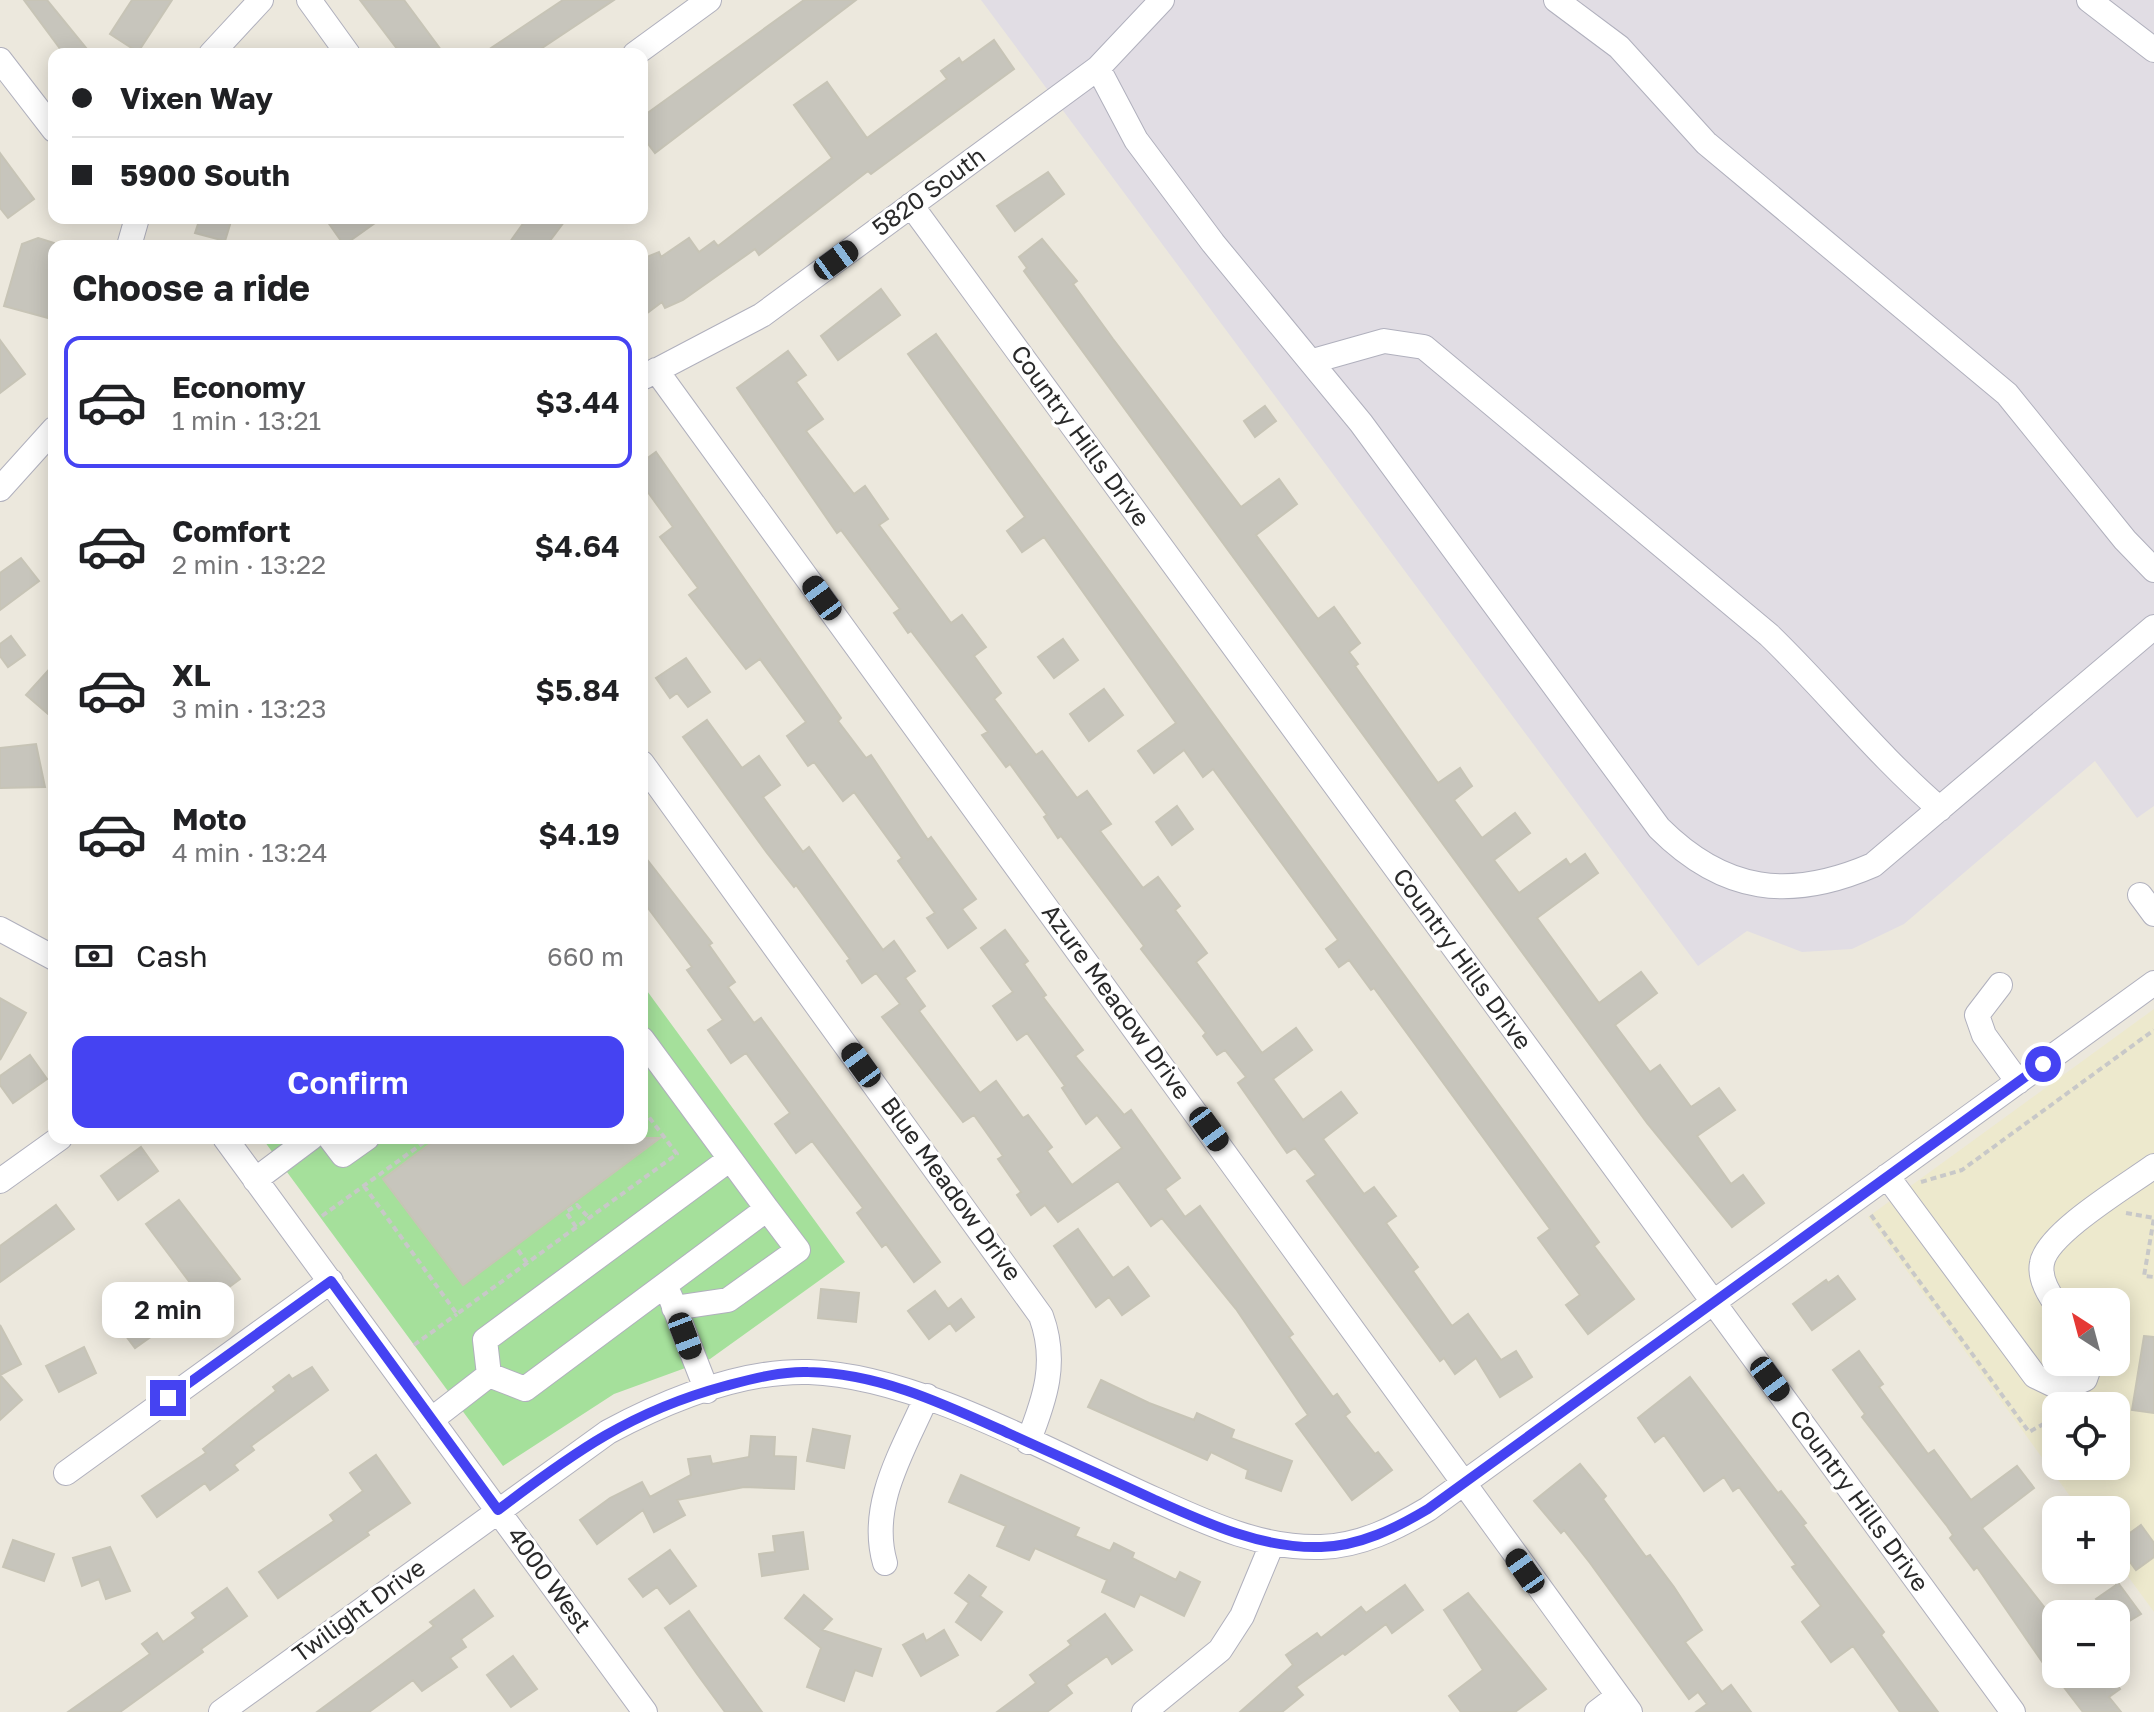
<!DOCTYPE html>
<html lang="en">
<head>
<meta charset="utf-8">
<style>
  :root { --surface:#fff; --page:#f2f2f2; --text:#202124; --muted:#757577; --line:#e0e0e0; --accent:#4543f2 }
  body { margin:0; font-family:"Golos Text",sans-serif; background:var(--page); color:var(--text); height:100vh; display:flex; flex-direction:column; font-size:30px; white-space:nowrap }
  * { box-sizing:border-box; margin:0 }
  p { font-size:26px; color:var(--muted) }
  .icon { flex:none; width:44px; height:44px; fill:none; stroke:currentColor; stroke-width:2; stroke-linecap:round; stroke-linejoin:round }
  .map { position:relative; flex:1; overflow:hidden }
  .panel { position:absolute; left:48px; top:240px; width:600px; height:904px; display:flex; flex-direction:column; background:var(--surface); border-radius:16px; box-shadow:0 4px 20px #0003 }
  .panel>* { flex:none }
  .hud { position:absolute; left:48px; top:48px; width:600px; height:176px; border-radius:16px; box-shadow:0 4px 20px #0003; display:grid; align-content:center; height:176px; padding:0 24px; background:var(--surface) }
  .needle { width:52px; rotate:324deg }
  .fabs { position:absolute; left:2042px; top:1288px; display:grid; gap:16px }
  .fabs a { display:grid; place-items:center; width:88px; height:88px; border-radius:16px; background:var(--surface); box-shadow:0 4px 20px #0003; font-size:40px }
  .end { position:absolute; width:36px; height:36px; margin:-18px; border:10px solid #4543f2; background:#fff; box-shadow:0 0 0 4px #fff }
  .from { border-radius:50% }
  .bubble { position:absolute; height:56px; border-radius:16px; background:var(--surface); box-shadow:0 4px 20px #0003; font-size:26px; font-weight:600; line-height:56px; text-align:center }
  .car { position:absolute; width:24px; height:48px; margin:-24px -12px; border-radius:10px; box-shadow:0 0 6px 2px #0007; background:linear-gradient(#222 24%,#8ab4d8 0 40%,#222 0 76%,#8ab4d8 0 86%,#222 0) }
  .hud b { display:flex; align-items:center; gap:28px; height:76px; font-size:30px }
  .hud b+b { border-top:2px solid var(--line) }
  .hud i { width:20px; height:20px; background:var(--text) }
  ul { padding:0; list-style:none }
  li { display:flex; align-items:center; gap:24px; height:132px; margin:0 16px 12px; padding:0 8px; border:4px solid transparent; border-radius:16px }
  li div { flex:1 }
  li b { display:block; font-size:30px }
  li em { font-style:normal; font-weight:600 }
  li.active { border-color:var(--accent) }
  li>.icon { width:72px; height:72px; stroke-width:1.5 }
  h2 { padding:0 24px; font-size:36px; line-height:96px }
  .pay { display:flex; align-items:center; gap:20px; height:88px; padding:0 24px; font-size:30px }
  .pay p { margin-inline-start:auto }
  .button { display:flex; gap:16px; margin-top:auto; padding:16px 24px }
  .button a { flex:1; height:92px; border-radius:16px; background:var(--accent); color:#fff; font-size:32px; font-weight:600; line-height:92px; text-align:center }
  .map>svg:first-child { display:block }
</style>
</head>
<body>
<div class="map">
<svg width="2154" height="1712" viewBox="0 0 2154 1712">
  <rect width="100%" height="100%" fill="#ece8dd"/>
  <path fill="#e1dde4" d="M 981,0 L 2154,0 L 2154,806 L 2137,818 L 2095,761 L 1904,924 L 1852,949 L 1802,952 L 1747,931 L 1698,966 Z"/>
  <path fill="#ede9cd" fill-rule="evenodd" d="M 2154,1009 L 2154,1612 L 2116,1560 L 2116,1510 L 2080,1510 L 1868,1217 ZM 2056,1302 L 2116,1302 L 2116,1362 L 2056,1362 ZM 2056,1406 L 2116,1406 L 2116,1466 L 2056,1466 Z"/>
  <path fill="#a5e09b" d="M 642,984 L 845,1262 L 710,1359 L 614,1394 L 503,1466 L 262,1138 L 642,1138 Z"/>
  <path fill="#c7c5bc" stroke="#c7c4b6" stroke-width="2" d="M 24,0 L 47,0 L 91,54 L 64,54 Z
    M 132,0 L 172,0 L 138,52 L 110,34 Z
    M 360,0 L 404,0 L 444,54 L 401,54 Z
    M 563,0 L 614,0 L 533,54 L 482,54 Z
    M 804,0 L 856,0 L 655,153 L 642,136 L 642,117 Z
    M 994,40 L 1014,69 L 871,174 L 868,171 L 759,255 L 755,249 L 683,300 L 665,308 L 662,302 L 642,317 L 642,259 L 659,252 L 661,257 L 689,238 L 699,252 L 714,241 L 718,246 L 832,158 L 794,105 L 827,82 L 867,138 L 947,79 L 941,71 L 959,58 L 962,63 Z
    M 0,153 L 34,199 L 8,218 L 0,208 Z
    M 1048,172 L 1064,194 L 1015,231 L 997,206 Z
    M 200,218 L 232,218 L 225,241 L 195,233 Z
    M 325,218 L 382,218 L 344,245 Z
    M 527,218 L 567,218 L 546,246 L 507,246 Z
    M 38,238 L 54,243 L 54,296 L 48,318 L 4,306 L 22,244 Z
    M 1042,239 L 1077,281 L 1073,284 L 1113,339 L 1241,507 L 1279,479 L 1297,504 L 1256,535 L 1318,619 L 1334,607 L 1360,643 L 1349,652 L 1358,664 L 1355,666 L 1438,783 L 1460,768 L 1472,786 L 1454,800 L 1482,838 L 1515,813 L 1530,833 L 1494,860 L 1519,893 L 1566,859 L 1570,865 L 1585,854 L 1598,873 L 1537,918 L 1599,1003 L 1641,972 L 1657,993 L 1615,1025 L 1650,1072 L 1660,1065 L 1691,1107 L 1719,1088 L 1735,1110 L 1697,1136 L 1731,1184 L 1743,1175 L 1764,1203 L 1732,1227 L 1647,1123 L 1024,271 L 1027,268 L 1019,257 Z
    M 881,289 L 900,315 L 838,360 L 821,336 Z
    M 936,334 L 1599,1242 L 1594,1246 L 1634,1299 L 1588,1334 L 1566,1305 L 1580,1295 L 1538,1238 L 1550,1229 L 1374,988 L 1371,990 L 1349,960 L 1339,967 L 1326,949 L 1338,940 L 1213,769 L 1203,777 L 1184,750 L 1154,773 L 1138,751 L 1176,723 L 1044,537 L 1022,552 L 1007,531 L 1025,517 L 908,354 Z
    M 0,340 L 25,374 L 0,393 Z
    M 788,351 L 806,375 L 796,382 L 823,419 L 806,431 L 854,494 L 865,486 L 888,519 L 879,525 L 951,623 L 962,615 L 986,647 L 974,656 L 1001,693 L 994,699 L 1036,755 L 1042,751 L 1077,798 L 1087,791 L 1111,824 L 1100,831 L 1143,888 L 1158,877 L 1180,906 L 1175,910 L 1207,953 L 1196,962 L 1262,1053 L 1296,1028 L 1312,1050 L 1273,1079 L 1303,1120 L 1341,1092 L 1357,1113 L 1323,1139 L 1364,1194 L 1374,1187 L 1396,1216 L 1386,1223 L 1418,1267 L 1413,1271 L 1452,1326 L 1468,1314 L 1501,1360 L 1516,1351 L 1532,1377 L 1500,1397 L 1476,1358 L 1455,1374 L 1444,1358 L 1440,1361 L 1307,1181 L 1316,1175 L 1295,1148 L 1287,1153 L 1238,1083 L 1246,1077 L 1225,1050 L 1217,1055 L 1203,1036 L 1206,1033 L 1141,949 L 1144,946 L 1061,836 L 1058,838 L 1044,817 L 1047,815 L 1010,764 L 1006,767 L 982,735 L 988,732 L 911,631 L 908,633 L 894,613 L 900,609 L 841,530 L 837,533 L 737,388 Z
    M 1265,406 L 1276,421 L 1255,437 L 1244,421 Z
    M 656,452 L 841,718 L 838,721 L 866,758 L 871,755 L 928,840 L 931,837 L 976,899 L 962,909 L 976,928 L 948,948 L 927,918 L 935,913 L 898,861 L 902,858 L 854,792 L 843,801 L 814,762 L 808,766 L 787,736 L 806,722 L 760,659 L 746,669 L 689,595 L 698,588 L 660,537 L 673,527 L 642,484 L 642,462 Z
    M 21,558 L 39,581 L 0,610 L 0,573 Z
    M 11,636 L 25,655 L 8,667 L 0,656 L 0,644 Z
    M 1063,639 L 1078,660 L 1054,678 L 1038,657 Z
    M 686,658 L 710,692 L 688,707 L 677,693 L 670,698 L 656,678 Z
    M 54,664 L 54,719 L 26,695 Z
    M 1104,689 L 1123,715 L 1089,741 L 1070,714 Z
    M 707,720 L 742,768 L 759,756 L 780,785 L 763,797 L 803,852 L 809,847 L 883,950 L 894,941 L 915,971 L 905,978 L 925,1006 L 919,1011 L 980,1093 L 996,1081 L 1023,1118 L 1028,1115 L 1052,1147 L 1047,1151 L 1072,1185 L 1122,1148 L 1097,1115 L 1086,1124 L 1062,1088 L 1065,1086 L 1027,1033 L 1017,1040 L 993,1006 L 1013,992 L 981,948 L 1005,930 L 1028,961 L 1024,964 L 1046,995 L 1043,997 L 1083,1050 L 1075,1056 L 1124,1115 L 1131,1110 L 1180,1178 L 1165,1189 L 1185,1217 L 1200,1206 L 1293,1334 L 1289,1337 L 1333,1397 L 1337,1394 L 1350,1412 L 1345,1416 L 1375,1454 L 1378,1452 L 1392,1470 L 1352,1500 L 1296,1424 L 1308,1415 L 1236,1309 L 1162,1218 L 1151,1226 L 1118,1181 L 1058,1222 L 1045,1205 L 1031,1215 L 1017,1195 L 1021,1192 L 998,1159 L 1003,1156 L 974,1115 L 963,1122 L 882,1017 L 900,1004 L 876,973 L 862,983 L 847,961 L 850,959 L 796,885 L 794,887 L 767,853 L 683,737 Z
    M 36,744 L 45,787 L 0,788 L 0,748 Z
    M 1177,806 L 1193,829 L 1172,845 L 1156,822 Z
    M 642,853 L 712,943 L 709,945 L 735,982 L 728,987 L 754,1023 L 761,1018 L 940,1262 L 914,1282 L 886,1244 L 882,1247 L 857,1213 L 863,1208 L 812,1141 L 796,1153 L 775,1124 L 790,1113 L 746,1053 L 731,1063 L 708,1030 L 723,1020 L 687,970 L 692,967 L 642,900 Z
    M 0,998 L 26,1013 L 0,1060 Z
    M 30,1055 L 47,1079 L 13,1103 L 0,1085 L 0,1076 Z
    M 438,1138 L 660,1138 L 463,1285 L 383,1179 Z
    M 141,1147 L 158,1171 L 118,1200 L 101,1176 Z
    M 179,1200 L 240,1279 L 206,1304 L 146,1224 Z
    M 56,1205 L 74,1229 L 0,1282 L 0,1246 Z
    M 1078,1229 L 1113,1278 L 1128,1267 L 1149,1296 L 1122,1315 L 1109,1297 L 1096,1307 L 1054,1246 Z
    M 1838,1276 L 1855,1299 L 1812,1330 L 1793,1304 L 1826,1280 L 1828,1283 Z
    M 821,1289 L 859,1293 L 856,1322 L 818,1318 Z
    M 935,1291 L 948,1309 L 961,1299 L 974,1317 L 956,1331 L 950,1323 L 929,1339 L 908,1311 Z
    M 149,1302 L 166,1326 L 135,1348 L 117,1324 Z
    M 0,1325 L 21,1364 L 0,1375 Z
    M 2144,1336 L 2154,1337 L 2154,1413 L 2132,1410 Z
    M 84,1347 L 96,1373 L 59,1392 L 46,1366 Z
    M 1859,1351 L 1883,1384 L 1879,1387 L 1928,1454 L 1934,1450 L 1971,1500 L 2017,1466 L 2034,1488 L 1982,1528 L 2056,1622 L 2056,1674 L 2109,1674 L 2120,1689 L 2109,1697 L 2121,1712 L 2083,1712 L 2056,1677 L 2056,1682 L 1977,1567 L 1974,1570 L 1950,1538 L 1953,1535 L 1947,1526 L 1862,1417 L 1865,1414 L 1833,1370 Z
    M 312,1367 L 328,1390 L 251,1446 L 254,1450 L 234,1465 L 238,1470 L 210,1490 L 205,1483 L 157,1517 L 142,1496 L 206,1453 L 203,1449 L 276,1391 L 273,1387 L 289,1375 L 292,1379 Z
    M 0,1375 L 22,1400 L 0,1420 Z
    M 1690,1377 L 1778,1493 L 1781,1491 L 1806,1523 L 1803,1525 L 1884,1632 L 1881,1635 L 1938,1712 L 1900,1712 L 1853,1646 L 1831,1662 L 1802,1622 L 1821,1606 L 1792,1567 L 1796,1565 L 1739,1487 L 1733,1491 L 1724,1477 L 1704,1491 L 1664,1435 L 1655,1442 L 1638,1418 Z
    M 1101,1380 L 1149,1403 L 1194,1420 L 1197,1413 L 1234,1430 L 1231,1438 L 1292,1461 L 1281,1491 L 1246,1478 L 1248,1470 L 1211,1452 L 1207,1460 L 1088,1407 Z
    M 813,1429 L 850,1436 L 844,1468 L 807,1461 Z
    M 751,1436 L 775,1437 L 774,1456 L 796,1457 L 794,1489 L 744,1487 L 677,1500 L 685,1515 L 654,1532 L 643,1510 L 597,1544 L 580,1520 L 610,1498 L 642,1482 L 650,1497 L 691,1475 L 688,1459 L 710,1456 L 712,1464 L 749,1457 Z
    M 376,1455 L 410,1503 L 367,1532 L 369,1535 L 278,1598 L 259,1572 L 334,1521 L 330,1515 L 363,1491 L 350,1473 Z
    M 1580,1464 L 1606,1496 L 1603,1499 L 1646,1557 L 1650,1555 L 1674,1587 L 1702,1630 L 1685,1642 L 1722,1692 L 1731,1685 L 1751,1712 L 1696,1712 L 1707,1704 L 1698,1692 L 1689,1699 L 1590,1563 L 1564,1530 L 1561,1533 L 1534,1501 Z
    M 961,1475 L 1079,1528 L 1075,1536 L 1110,1551 L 1114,1543 L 1134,1553 L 1132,1558 L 1176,1580 L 1180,1572 L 1200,1582 L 1184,1616 L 1140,1594 L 1134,1607 L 1102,1592 L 1107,1580 L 1035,1548 L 1029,1560 L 997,1546 L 1006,1526 L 949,1502 Z
    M 2141,1525 L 2154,1543 L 2154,1557 L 2136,1570 L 2116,1543 Z
    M 803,1532 L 808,1569 L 762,1576 L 759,1554 L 775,1552 L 773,1536 Z
    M 13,1540 L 54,1554 L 44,1581 L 3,1567 Z
    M 110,1547 L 130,1591 L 106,1599 L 99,1579 L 82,1586 L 73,1558 Z
    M 670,1550 L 696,1586 L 670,1604 L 657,1587 L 643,1597 L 629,1579 Z
    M 969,1575 L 986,1587 L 980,1596 L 1002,1612 L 981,1640 L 956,1622 L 969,1603 L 955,1593 Z
    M 2116,1580 L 2141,1614 L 2116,1629 L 2116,1614 L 2107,1614 L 2096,1599 L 2116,1585 Z
    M 1405,1585 L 1423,1610 L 1392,1633 L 1386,1624 L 1345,1655 L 1343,1653 L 1296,1687 L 1303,1695 L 1282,1712 L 1240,1712 L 1293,1665 L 1286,1655 L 1317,1633 L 1321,1638 L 1361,1607 L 1366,1613 Z
    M 227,1588 L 247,1616 L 201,1649 L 203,1652 L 120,1712 L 68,1712 L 150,1654 L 142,1644 L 157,1633 L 163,1642 L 196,1618 L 192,1613 Z
    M 474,1590 L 493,1616 L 461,1639 L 466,1647 L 450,1658 L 457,1667 L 422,1691 L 413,1680 L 369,1712 L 317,1712 L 434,1626 L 430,1622 Z
    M 1468,1593 L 1546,1689 L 1515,1712 L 1461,1712 L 1449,1696 L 1483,1670 L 1444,1610 Z
    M 804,1595 L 832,1619 L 822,1630 L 881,1649 L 872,1676 L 855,1670 L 844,1701 L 807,1687 L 821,1648 L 785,1618 Z
    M 689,1611 L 711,1642 L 762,1712 L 725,1712 L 697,1674 L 665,1628 Z
    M 1105,1614 L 1132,1650 L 1112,1664 L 1107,1656 L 1066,1685 L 1072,1693 L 1047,1712 L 997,1712 L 1036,1683 L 1030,1675 L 1071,1645 L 1068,1641 Z
    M 944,1630 L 958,1655 L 921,1676 L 903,1645 L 923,1634 L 926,1641 Z
    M 513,1656 L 537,1689 L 511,1707 L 487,1675 Z"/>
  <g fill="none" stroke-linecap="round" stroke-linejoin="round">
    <defs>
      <path id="minor" d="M 309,0 L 348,54
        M 1162,0 L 1098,68 L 1136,140 L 1213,243 L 1361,423 L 1659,828 C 1724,893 1790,901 1873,865 L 2154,627
        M 1556,0 L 1619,47 L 1706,143 L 2007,394 L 2125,540 L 2154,570
        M 2089,0 L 2154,50
        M 211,54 L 261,0
        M 635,54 L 709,0
        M 0,60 L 54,130
        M 911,205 L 2013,1712
        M 129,246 L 137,218
        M 1313,361 L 1384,341 L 1424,347 L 1769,635 C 1828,692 1878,756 1940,809
        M 656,370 L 1630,1712
        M 644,377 L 762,315 L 1098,68
        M 0,489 L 54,429
        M 642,763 L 1041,1316 C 1058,1362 1045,1399 1028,1442
        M 2140,895 L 2154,914
        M 0,929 L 54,958
        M 2000,985 L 1977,1015 L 1984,1035 L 2018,1082
        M 225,1138 L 645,1712
        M 330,1138 L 343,1155 L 367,1138
        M 1887,1176 L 2035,1376 L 2062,1389 L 2085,1379 L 2091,1362
        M 255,1180 L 311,1138
        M 0,1181 L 60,1138
        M 670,1296 L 707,1391
        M 2056,1304 C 2048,1293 2039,1278 2042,1263 C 2047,1233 2128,1185 2154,1166
        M 674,1308 L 728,1300 L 798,1250 L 767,1209
        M 489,1375 L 485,1340 L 730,1159
        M 431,1420 L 489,1375 L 525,1389 L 767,1209 L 642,1039
        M 66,1473 L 331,1281
        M 885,1563 C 868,1504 904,1449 927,1396
        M 221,1712 L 608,1432 C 666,1401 741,1370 809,1372 C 919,1376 1053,1454 1154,1499 C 1207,1523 1262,1549 1321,1547 C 1360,1546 1396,1528 1428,1509 L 2154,983
        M 1144,1712 L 1220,1650 L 1242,1616 L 1272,1544
        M 1597,1712 L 1618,1696"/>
    </defs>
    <use href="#minor" stroke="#b0b0bd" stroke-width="26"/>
    <path stroke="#c8c8c8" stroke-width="4" stroke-dasharray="6 4" stroke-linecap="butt" d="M 1921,1182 L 1962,1170 L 2154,1030
      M 364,1186 L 457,1314 L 677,1154 L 642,1108
      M 2126,1213 L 2154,1218 L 2144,1276 L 2154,1277
      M 1871,1215 L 2029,1432 L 2056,1417
      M 322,1216 L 430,1138
      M 576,1227 L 566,1212 L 577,1205 L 589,1218
      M 518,1250 L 527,1263
      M 414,1345 L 457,1314"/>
    <use href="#minor" stroke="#fff" stroke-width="24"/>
  </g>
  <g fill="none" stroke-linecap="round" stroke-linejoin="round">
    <path stroke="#4543f2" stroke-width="10" d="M 168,1398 L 331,1281 L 498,1510 C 574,1452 632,1411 725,1386 C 752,1379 781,1371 808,1372 C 880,1373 946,1405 1010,1434 C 1058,1456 1106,1477 1153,1499 C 1206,1523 1262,1549 1321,1547 C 1360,1546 1396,1528 1428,1509 L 2043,1064"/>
  </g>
  <g text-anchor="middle" stroke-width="6" stroke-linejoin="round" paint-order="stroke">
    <g font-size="24" fill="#2a2a2a" stroke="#fff">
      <text transform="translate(929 192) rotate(-36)" y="8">5820 South</text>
      <text transform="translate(1080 436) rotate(54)" y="8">Country Hills Drive</text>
      <text transform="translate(1462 959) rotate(54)" y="8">Country Hills Drive</text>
      <text transform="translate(1116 1002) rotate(54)" y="8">Azure Meadow Drive</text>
      <text transform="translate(951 1189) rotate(54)" y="8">Blue Meadow Drive</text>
      <text transform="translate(1859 1501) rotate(54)" y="8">Country Hills Drive</text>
      <text transform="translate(549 1580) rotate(54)" y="8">4000 West</text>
      <text transform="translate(359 1611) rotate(-36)" y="8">Twilight Drive</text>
    </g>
  </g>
</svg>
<div class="fabs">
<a><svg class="needle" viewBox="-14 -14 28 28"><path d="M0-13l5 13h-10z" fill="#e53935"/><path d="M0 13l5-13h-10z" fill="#757577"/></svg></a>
<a><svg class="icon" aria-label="locate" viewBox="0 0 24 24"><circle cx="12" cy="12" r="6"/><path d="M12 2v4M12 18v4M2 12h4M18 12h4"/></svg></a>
<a>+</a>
<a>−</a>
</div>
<i class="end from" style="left:2043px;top:1064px"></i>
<i class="end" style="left:168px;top:1398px"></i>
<div class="bubble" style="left:102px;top:1282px;width:132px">2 min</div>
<i class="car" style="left:836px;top:260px;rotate:54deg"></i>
<i class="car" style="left:822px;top:598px;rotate:324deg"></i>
<i class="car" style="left:861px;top:1065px;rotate:324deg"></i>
<i class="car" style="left:1209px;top:1129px;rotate:144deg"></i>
<i class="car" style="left:685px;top:1336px;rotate:159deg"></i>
<i class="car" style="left:1770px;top:1379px;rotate:144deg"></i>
<i class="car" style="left:1525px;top:1571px;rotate:325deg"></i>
<div class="hud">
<b><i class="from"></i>Vixen Way</b>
<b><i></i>5900 South</b>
</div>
<section class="panel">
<h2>Choose a ride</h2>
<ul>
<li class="active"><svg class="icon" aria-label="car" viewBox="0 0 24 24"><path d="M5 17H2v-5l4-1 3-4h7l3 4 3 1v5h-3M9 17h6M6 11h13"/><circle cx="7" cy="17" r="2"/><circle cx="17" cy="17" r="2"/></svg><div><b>Economy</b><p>1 min · 13:21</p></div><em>$3.44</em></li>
<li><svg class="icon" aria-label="car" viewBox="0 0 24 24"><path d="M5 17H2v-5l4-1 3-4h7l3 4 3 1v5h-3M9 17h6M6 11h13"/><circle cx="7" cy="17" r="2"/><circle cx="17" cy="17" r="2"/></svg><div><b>Comfort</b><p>2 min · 13:22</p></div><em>$4.64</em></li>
<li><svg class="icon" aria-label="car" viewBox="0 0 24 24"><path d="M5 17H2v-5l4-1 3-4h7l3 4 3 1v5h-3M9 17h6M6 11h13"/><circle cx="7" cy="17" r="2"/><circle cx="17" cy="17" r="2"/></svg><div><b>XL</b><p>3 min · 13:23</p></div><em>$5.84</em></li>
<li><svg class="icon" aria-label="car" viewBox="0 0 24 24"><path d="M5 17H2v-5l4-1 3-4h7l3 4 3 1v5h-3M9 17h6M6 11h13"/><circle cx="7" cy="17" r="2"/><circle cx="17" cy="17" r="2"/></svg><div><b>Moto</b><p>4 min · 13:24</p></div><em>$4.19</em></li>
</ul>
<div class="pay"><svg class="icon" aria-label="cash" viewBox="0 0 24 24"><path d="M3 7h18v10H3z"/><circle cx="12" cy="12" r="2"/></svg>Cash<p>660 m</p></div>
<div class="button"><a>Confirm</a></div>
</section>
</div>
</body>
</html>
